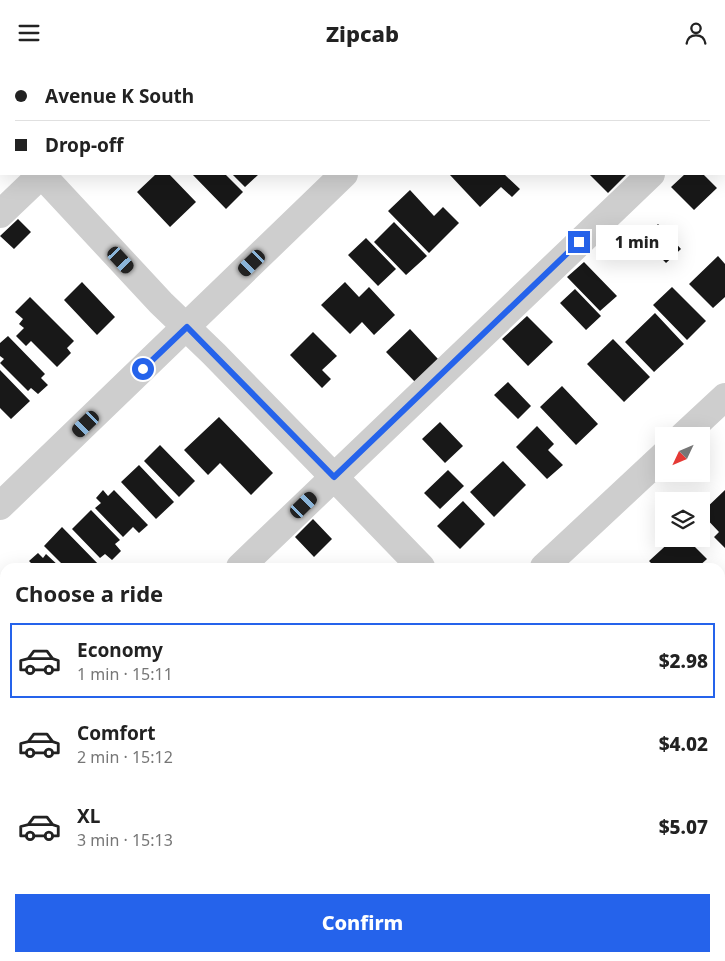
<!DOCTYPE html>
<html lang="en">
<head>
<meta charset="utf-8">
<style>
  :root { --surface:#fff; --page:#f6f6f6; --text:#222; --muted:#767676; --line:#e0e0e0; --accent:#2563eb }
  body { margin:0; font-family:"Noto Sans",sans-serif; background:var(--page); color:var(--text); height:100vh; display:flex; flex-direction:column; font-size:19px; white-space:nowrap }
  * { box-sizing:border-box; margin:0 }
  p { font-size:16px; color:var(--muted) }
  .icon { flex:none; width:28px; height:28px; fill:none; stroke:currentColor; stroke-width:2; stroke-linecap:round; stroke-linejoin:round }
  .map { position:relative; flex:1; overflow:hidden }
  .panel { position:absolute; left:0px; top:498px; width:725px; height:399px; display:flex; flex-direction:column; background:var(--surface); border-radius:15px 15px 0 0; box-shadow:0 5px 20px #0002 }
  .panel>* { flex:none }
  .top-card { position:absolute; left:0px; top:0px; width:725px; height:110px; box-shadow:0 5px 20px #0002; display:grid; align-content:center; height:110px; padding:0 15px; background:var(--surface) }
  .needle { width:32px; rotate:226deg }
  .buttons { position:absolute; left:655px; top:362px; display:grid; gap:10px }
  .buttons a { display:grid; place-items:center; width:55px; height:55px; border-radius:0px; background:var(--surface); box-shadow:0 5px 20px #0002; font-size:25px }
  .end { position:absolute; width:22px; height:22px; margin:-11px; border:6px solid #2563eb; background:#fff; box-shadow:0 0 0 2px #fff }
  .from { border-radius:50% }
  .bubble { position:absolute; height:35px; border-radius:0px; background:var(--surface); box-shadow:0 5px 20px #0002; font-size:16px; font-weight:800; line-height:35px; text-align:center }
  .car { position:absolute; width:15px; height:30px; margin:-15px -8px; border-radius:6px; box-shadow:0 0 4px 1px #0007; background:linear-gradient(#222 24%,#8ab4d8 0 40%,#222 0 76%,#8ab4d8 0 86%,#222 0) }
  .top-card b { display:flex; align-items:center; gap:18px; height:48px; font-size:19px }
  .top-card b+b { border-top:1px solid var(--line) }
  .top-card i { width:12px; height:12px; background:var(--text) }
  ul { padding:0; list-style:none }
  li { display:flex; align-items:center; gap:15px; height:75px; margin:0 10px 8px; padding:0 5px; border:2px solid transparent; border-radius:0px }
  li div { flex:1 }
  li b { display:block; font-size:19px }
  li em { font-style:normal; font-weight:800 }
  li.current { border-color:var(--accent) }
  li>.icon { width:45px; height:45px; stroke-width:1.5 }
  h2 { padding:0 15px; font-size:22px; line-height:60px }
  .button { display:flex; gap:10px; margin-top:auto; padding:10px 15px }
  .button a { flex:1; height:58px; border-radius:0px; background:var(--accent); color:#fff; font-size:20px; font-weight:800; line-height:58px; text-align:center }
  header { display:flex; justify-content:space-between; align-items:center; height:65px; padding:0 15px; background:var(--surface); font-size:22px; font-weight:800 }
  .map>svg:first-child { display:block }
</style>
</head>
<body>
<header><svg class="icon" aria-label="menu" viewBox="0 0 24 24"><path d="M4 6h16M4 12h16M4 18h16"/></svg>Zipcab<svg class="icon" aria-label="person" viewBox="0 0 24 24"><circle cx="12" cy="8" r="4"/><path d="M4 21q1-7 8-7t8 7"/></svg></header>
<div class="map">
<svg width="725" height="896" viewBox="0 0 725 896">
  <rect width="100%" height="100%" fill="#fff"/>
  <path fill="#181818" d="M 156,109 L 169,109 L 196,137 L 170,162 L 137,127 Z
    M 192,109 L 225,109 L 243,127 L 226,144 Z
    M 232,109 L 259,109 L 245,122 Z
    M 451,109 L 491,109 L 493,110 L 494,109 L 504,109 L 520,124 L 512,132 L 501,122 L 480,142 L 450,110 Z
    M 589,109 L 627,109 L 608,128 Z
    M 685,109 L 703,109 L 717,123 L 694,145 L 671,122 Z
    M 410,125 L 434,151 L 443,142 L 459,158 L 429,188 L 388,146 Z
    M 18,154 L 31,167 L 14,184 L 0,171 Z
    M 394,157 L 427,191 L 406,210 L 374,177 Z
    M 658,159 L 681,184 L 666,198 L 643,174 Z
    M 366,173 L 396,204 L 378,221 L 348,190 Z
    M 718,191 L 725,199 L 725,232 L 713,243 L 689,219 Z
    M 584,197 L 617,231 L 600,246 L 567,212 Z
    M 82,217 L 115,252 L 97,270 L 64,235 Z
    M 345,217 L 359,232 L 369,222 L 395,250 L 374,270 L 362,257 L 350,269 L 321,240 Z
    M 672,222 L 706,256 L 687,275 L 653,240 Z
    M 575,224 L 601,251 L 586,265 L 560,238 Z
    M 30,232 L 74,276 L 67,283 L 71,288 L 57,302 L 31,276 L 26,281 L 16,271 L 24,263 L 19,259 L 23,254 L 15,247 Z
    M 655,248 L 684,279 L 654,307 L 625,277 Z
    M 527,251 L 553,277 L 528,301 L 502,274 Z
    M 410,264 L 438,294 L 415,317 L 386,287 Z
    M 313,267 L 337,291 L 322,305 L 331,314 L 322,323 L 290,290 Z
    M 8,271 L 45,309 L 41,313 L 48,320 L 38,329 L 31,323 L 28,326 L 0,298 L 4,294 L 0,291 L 0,278 Z
    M 613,274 L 650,312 L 624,337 L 587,299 Z
    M 0,305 L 30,336 L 11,354 L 0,343 Z
    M 508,317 L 531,341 L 518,354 L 494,330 Z
    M 562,321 L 598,359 L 576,380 L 540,342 Z
    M 219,352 L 273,408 L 251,430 L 220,398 L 208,410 L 184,385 Z
    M 440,357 L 463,381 L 445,398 L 422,374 Z
    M 537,361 L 554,379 L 548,385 L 563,400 L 547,414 L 516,382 Z
    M 160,380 L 195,416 L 179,432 L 144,396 Z
    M 503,396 L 526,420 L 494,452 L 470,427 Z
    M 139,400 L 174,437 L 156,454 L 121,417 Z
    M 448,405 L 464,421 L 440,444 L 424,428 Z
    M 103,425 L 108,431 L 114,425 L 148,460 L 139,468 L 133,462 L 123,472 L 95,443 L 101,438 L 96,433 Z
    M 725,425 L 725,483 L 714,472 L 719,467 L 701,448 Z
    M 463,436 L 485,459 L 460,484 L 437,461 Z
    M 91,445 L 120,475 L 115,479 L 121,486 L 112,495 L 105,489 L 100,493 L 72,464 Z
    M 313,454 L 332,474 L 314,492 L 295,472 Z
    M 62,462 L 101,502 L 65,502 L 44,481 Z
    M 673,474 L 687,474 L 707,494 L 698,502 L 655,502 L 649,496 Z
    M 38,488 L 43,493 L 46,489 L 60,502 L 32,502 L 34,501 L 29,496 Z
    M 5,532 L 5,557 L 0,552 L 0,536 Z
    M 725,552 L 725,577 L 720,572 L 720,557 Z
    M 725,689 L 725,724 L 720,718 L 720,694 Z
    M 5,869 L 5,888 L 0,883 L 0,874 Z
    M 8,891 L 46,891 L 50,896 L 12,896 Z
    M 244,891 L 273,891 L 278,896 L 240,896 Z
    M 394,891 L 412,891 L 407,896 L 398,896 Z
    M 598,891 L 630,891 L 634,896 L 597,896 L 595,894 Z"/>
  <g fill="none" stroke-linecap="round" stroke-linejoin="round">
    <path stroke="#cecece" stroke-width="28" d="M 153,1 L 154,0
      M 454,1 L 455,0
      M 724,39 L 725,38
      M 0,66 L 1,68
      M 41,109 L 161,238 L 214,289 L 334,412 L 421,502
      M 0,149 L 42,109
      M 683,371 L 725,332
      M 0,441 L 344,109
      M 240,502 L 651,109
      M 544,502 L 664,390
      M 720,624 L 725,619
      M 0,732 L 5,728
      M 720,814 L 725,819
      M 138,896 L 143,891
      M 439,896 L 444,891"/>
  </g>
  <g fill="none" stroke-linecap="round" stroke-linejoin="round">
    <path stroke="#2563eb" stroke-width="6" d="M 143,304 L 187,262 L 334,412 L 579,177"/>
  </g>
</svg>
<div class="buttons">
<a><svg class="needle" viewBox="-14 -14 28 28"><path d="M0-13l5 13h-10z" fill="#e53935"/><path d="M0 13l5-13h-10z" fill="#767676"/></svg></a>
<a><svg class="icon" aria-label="layers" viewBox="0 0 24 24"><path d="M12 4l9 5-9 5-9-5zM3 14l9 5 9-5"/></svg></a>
</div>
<i class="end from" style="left:143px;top:304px"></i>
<i class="end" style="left:579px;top:177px"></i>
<div class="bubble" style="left:596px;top:160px;width:82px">1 min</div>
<i class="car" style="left:121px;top:195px;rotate:137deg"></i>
<i class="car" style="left:252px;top:198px;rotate:226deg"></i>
<i class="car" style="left:86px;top:359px;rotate:226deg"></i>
<i class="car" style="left:304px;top:440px;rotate:46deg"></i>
<div class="top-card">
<b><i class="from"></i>Avenue K South</b>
<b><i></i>Drop-off</b>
</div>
<section class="panel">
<h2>Choose a ride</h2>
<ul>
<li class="current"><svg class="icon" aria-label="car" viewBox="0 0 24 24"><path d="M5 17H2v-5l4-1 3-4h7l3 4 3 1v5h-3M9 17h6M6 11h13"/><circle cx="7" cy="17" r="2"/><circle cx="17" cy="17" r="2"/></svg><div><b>Economy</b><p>1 min · 15:11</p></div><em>$2.98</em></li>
<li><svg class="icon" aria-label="car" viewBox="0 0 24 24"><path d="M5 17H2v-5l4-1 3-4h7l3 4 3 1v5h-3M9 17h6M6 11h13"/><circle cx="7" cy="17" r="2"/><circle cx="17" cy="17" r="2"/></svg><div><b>Comfort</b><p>2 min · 15:12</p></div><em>$4.02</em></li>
<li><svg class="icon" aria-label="car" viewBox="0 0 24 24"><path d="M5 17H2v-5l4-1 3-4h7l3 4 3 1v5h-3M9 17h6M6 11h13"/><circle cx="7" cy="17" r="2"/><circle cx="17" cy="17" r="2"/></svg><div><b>XL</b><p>3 min · 15:13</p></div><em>$5.07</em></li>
</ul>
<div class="button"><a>Confirm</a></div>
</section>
</div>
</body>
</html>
